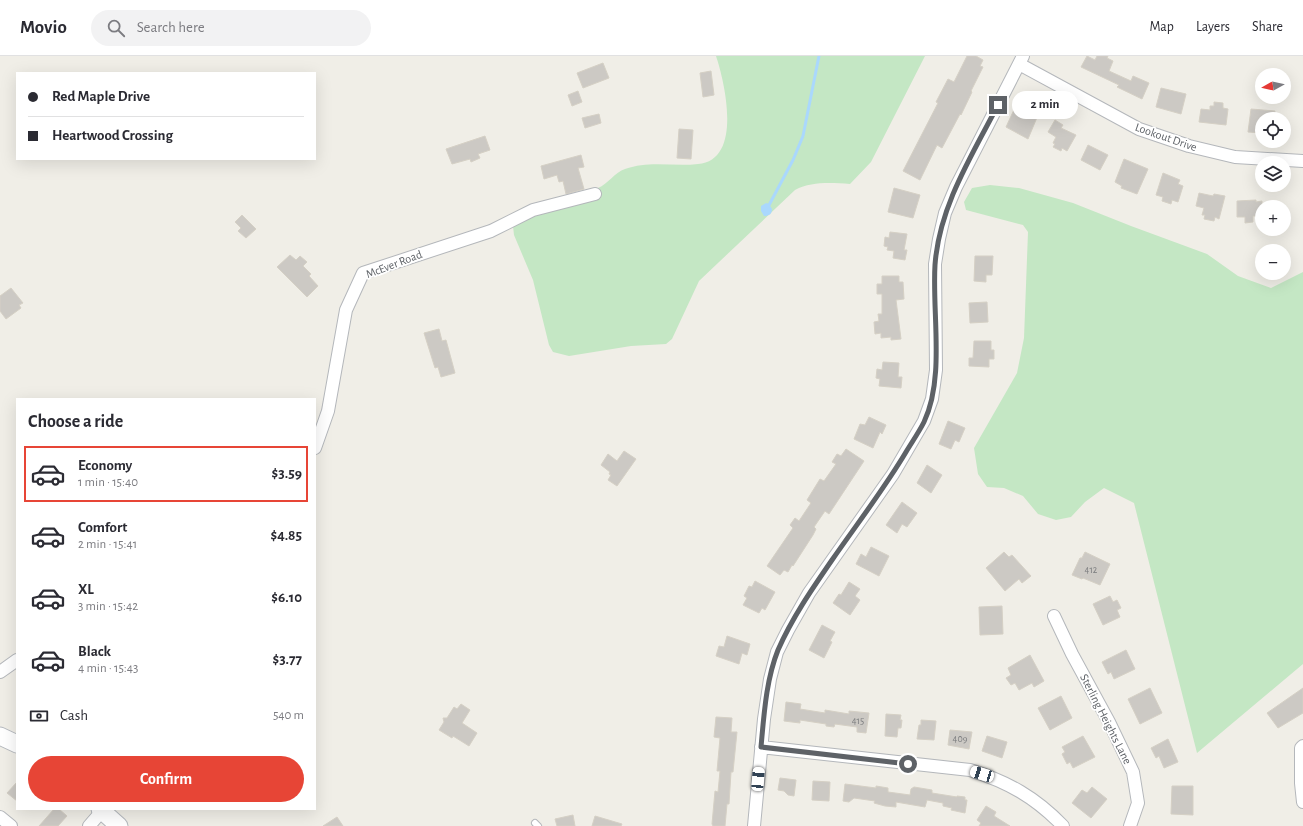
<!DOCTYPE html>
<html lang="en">
<head>
<meta charset="utf-8">
<style>
  :root { --surface:#fff; --page:#f2f2f3; --text:#2b2b33; --muted:#7c7c81; --line:#e1e1e2; --accent:#e74536 }
  body { margin:0; font-family:"Alegreya Sans",sans-serif; background:var(--page); color:var(--text); height:100vh; display:flex; flex-direction:column; font-size:15px; white-space:nowrap }
  * { box-sizing:border-box; margin:0 }
  p { font-size:13px; color:var(--muted) }
  .icon { flex:none; width:22px; height:22px; fill:none; stroke:currentColor; stroke-width:2; stroke-linecap:round; stroke-linejoin:round }
  .map { position:relative; flex:1; overflow:hidden }
  .drawer { position:absolute; left:16px; top:342px; width:300px; height:412px; display:flex; flex-direction:column; background:var(--surface); border-radius:0px; box-shadow:0 4px 16px #0002 }
  .drawer>* { flex:none }
  .guide { position:absolute; left:16px; top:16px; width:300px; height:88px; border-radius:0px; box-shadow:0 4px 16px #0002; display:grid; align-content:center; height:88px; padding:0 12px; background:var(--surface) }
  .needle { width:26px; rotate:262deg }
  .controls { position:absolute; left:1255px; top:12px; display:grid; gap:8px }
  .controls a { display:grid; place-items:center; width:36px; height:36px; border-radius:50%; background:var(--surface); box-shadow:0 4px 16px #0002; font-size:20px }
  .end { position:absolute; width:18px; height:18px; margin:-9px; border:5px solid #5e6267; background:#fff; box-shadow:0 0 0 2px #fff }
  .from { border-radius:50% }
  .bubble { position:absolute; height:28px; border-radius:14px; background:var(--surface); box-shadow:0 4px 16px #0002; font-size:13px; font-weight:700; line-height:28px; text-align:center }
  .car { position:absolute; width:12px; height:24px; margin:-12px -6px; border-radius:5px; box-shadow:0 0 3px 1px #0007; background:linear-gradient(#fff 24%,#345 0 40%,#fff 0 76%,#345 0 86%,#fff 0) }
  .guide b { display:flex; align-items:center; gap:14px; height:38px; font-size:15px }
  .guide b+b { border-top:1px solid var(--line) }
  .guide i { width:10px; height:10px; background:var(--text) }
  ul { padding:0; list-style:none }
  li { display:flex; align-items:center; gap:12px; height:56px; margin:0 8px 6px; padding:0 4px; border:2px solid transparent; border-radius:0px }
  li div { flex:1 }
  li b { display:block; font-size:15px }
  li em { font-style:normal; font-weight:700 }
  li.selected { border-color:var(--accent) }
  li>.icon { width:36px; height:36px; stroke-width:1.5 }
  h2 { padding:0 12px; font-size:18px; line-height:48px }
  .pay { display:flex; align-items:center; gap:10px; height:44px; padding:0 12px; font-size:15px }
  .pay p { margin-inline-start:auto }
  .primary-button { display:flex; gap:8px; margin-top:auto; padding:8px 12px }
  .primary-button a { flex:1; height:46px; border-radius:24px; background:var(--accent); color:#fff; font-size:16px; font-weight:700; line-height:46px; text-align:center }
  header { display:flex; align-items:center; gap:24px; box-sizing:border-box; height:56px; padding:0 20px; background:var(--surface); border-bottom:1px solid var(--line) }
  header strong { font-size:19px }
  nav { display:flex; gap:22px; margin-inline-start:auto; font-size:14px }
  .search { width:280px; height:36px; background:var(--page); display:flex; align-items:center; gap:10px; box-sizing:border-box; padding:0 14px; border-radius:22px; color:var(--muted); font-size:15px }
  .map>svg:first-child { display:block }
</style>
</head>
<body>
<header>
<strong>Movio</strong>
<div class="search"><svg class="icon" aria-label="search" viewBox="0 0 24 24"><circle cx="10" cy="10" r="6"/><path d="M15 15l6 6"/></svg>Search here</div>
<nav><a>Map</a><a>Layers</a><a>Share</a></nav>
</header>
<div class="map">
<svg width="1303" height="770" viewBox="0 0 1303 770">
  <rect width="100%" height="100%" fill="#f0eee7"/>
  <path fill="#c4e7c4" d="M 716,0 L 925,0 L 871,106 L 850,128 C 832,127 812,125 795,134 L 699,225 L 672,283 L 666,288 L 631,290 L 569,300 L 553,296 L 549,289 L 533,224 L 514,179 L 512,161 L 522,152 C 539,147 557,143 574,138 C 582,136 591,135 598,132 C 608,128 615,116 625,113 C 650,104 673,111 698,108 C 743,104 725,27 716,0 Z
    M 990,129 L 1019,132 L 1073,147 L 1131,170 L 1207,198 L 1238,220 L 1271,232 L 1303,216 L 1303,608 L 1197,697 L 1134,447 L 1104,432 L 1085,446 L 1071,461 L 1056,464 L 1038,458 L 1023,440 L 1004,432 L 987,431 L 978,418 L 974,392 L 1017,317 L 1024,282 L 1028,176 L 1023,169 L 966,154 L 964,146 L 972,132 Z"/>
  <path fill="#aad8fd" d="M 766,147 L 769,148 L 772,153 C 772,158 769,160 764,160 L 761,155 L 761,150 Z"/>
  <g fill="none" stroke-linecap="round" stroke-linejoin="round">
    <path stroke="#aad8fd" stroke-width="3" d="M 768,151 L 793,104 L 803,80 L 819,0"/>
  </g>
  <path fill="#ccc9c4" stroke="#d5d0c5" d="M 967,0 L 976,0 L 983,4 L 980,10 L 983,11 L 971,35 L 972,36 L 961,59 L 960,58 L 942,92 L 937,89 L 920,124 L 903,115 L 938,47 L 936,46 L 948,23 L 954,26 Z
    M 1087,0 L 1095,4 L 1097,0 L 1108,0 L 1107,2 L 1113,5 L 1109,15 L 1131,25 L 1133,20 L 1149,27 L 1142,43 L 1117,31 L 1119,29 L 1081,11 Z
    M 603,7 L 609,22 L 583,32 L 577,17 Z
    M 711,15 L 714,39 L 703,41 L 700,17 Z
    M 1161,32 L 1186,38 L 1181,58 L 1156,51 Z
    M 578,35 L 582,46 L 572,50 L 568,39 Z
    M 1018,45 L 1029,49 L 1027,54 L 1038,59 L 1028,83 L 1006,71 Z
    M 1214,46 L 1223,47 L 1223,52 L 1228,53 L 1226,69 L 1199,66 L 1201,53 L 1210,54 L 1210,50 L 1214,50 Z
    M 1251,53 L 1275,55 L 1274,63 L 1262,63 L 1262,77 L 1248,76 Z
    M 599,58 L 601,67 L 585,72 L 582,62 Z
    M 1055,64 L 1063,69 L 1061,72 L 1076,79 L 1067,95 L 1062,92 L 1061,95 L 1053,91 L 1055,88 L 1053,87 L 1056,81 L 1048,76 Z
    M 679,73 L 693,74 L 691,103 L 677,102 Z
    M 485,80 L 490,94 L 478,98 L 480,102 L 471,106 L 470,103 L 452,108 L 446,93 Z
    M 1088,89 L 1108,99 L 1100,114 L 1081,104 Z
    M 581,99 L 584,111 L 578,112 L 584,133 L 566,138 L 563,125 L 559,126 L 557,119 L 544,123 L 541,110 Z
    M 1124,103 L 1148,113 L 1137,138 L 1121,132 L 1122,130 L 1115,126 Z
    M 1163,117 L 1180,124 L 1178,128 L 1183,130 L 1178,146 L 1172,144 L 1171,148 L 1162,145 L 1163,141 L 1156,139 Z
    M 894,132 L 920,139 L 913,162 L 888,156 Z
    M 1199,137 L 1213,140 L 1214,138 L 1225,140 L 1219,163 L 1215,161 L 1214,165 L 1204,163 L 1205,159 L 1202,159 L 1204,152 L 1196,150 Z
    M 1256,144 L 1256,146 L 1262,145 L 1262,160 L 1253,160 L 1253,166 L 1245,167 L 1245,161 L 1237,161 L 1237,145 Z
    M 242,159 L 256,173 L 246,182 L 238,175 L 241,172 L 235,166 Z
    M 890,176 L 907,178 L 904,194 L 907,194 L 905,204 L 893,202 L 894,195 L 887,194 L 888,191 L 884,190 L 885,181 L 889,182 Z
    M 290,199 L 296,204 L 300,200 L 307,206 L 303,210 L 311,218 L 309,220 L 318,230 L 307,241 L 277,211 Z
    M 975,200 L 993,200 L 992,219 L 986,219 L 986,226 L 974,225 Z
    M 882,220 L 899,220 L 899,226 L 903,226 L 904,243 L 896,244 L 901,283 L 891,284 L 891,281 L 881,282 L 881,277 L 875,278 L 874,266 L 879,265 L 878,258 L 882,258 L 882,238 L 877,238 L 877,228 L 882,228 Z
    M 11,232 L 23,247 L 19,249 L 21,252 L 6,263 L 0,255 L 0,240 Z
    M 987,246 L 988,266 L 970,267 L 969,247 Z
    M 439,273 L 442,285 L 446,284 L 455,317 L 441,321 L 438,311 L 435,312 L 424,277 Z
    M 974,285 L 991,285 L 991,294 L 994,294 L 994,303 L 989,303 L 989,311 L 969,310 L 969,302 L 973,302 Z
    M 883,306 L 899,307 L 898,321 L 902,321 L 901,332 L 879,330 L 880,323 L 876,322 L 877,313 L 882,314 Z
    M 869,361 L 886,369 L 882,378 L 880,376 L 873,392 L 854,383 L 860,368 L 865,369 Z
    M 948,365 L 965,372 L 959,386 L 955,384 L 951,393 L 939,388 Z
    M 846,393 L 864,405 L 829,458 L 825,455 L 814,471 L 816,473 L 813,479 L 793,510 L 792,509 L 788,516 L 784,514 L 780,519 L 767,510 L 793,472 L 790,469 L 795,462 L 799,465 L 811,447 L 807,444 L 820,423 L 824,425 L 836,408 L 832,406 L 837,398 L 841,400 Z
    M 624,395 L 636,403 L 617,430 L 608,424 L 611,419 L 609,418 L 610,416 L 601,409 L 608,398 L 617,405 Z
    M 927,409 L 942,419 L 931,437 L 917,427 Z
    M 902,446 L 917,457 L 907,471 L 902,468 L 897,477 L 886,469 Z
    M 871,491 L 889,500 L 879,520 L 856,508 L 861,498 L 866,501 Z
    M 1004,496 L 1009,501 L 1012,499 L 1031,520 L 1022,527 L 1019,523 L 1005,535 L 986,512 Z
    M 1085,496 L 1110,508 L 1100,529 L 1083,522 L 1082,523 L 1072,519 L 1080,502 L 1082,502 Z
    M 755,525 L 775,536 L 765,554 L 762,552 L 759,557 L 743,549 L 747,542 L 744,540 L 749,530 L 752,531 Z
    M 849,526 L 860,533 L 855,540 L 860,544 L 850,559 L 833,547 L 839,538 L 841,539 Z
    M 1110,540 L 1113,546 L 1117,544 L 1121,552 L 1117,554 L 1120,561 L 1103,569 L 1093,548 Z
    M 1002,550 L 1003,578 L 980,579 L 979,551 Z
    M 822,569 L 835,576 L 830,585 L 832,586 L 824,602 L 809,594 Z
    M 727,580 L 750,588 L 747,599 L 742,597 L 739,608 L 716,600 L 719,590 L 724,591 Z
    M 1126,594 L 1135,613 L 1114,623 L 1111,616 L 1108,618 L 1102,606 Z
    M 1030,599 L 1044,625 L 1034,631 L 1032,627 L 1019,634 L 1015,627 L 1011,629 L 1006,622 L 1011,619 L 1008,612 Z
    M 1150,632 L 1162,657 L 1140,668 L 1128,643 Z
    M 1303,632 L 1303,657 L 1278,672 L 1267,657 Z
    M 1061,640 L 1072,662 L 1050,674 L 1038,652 Z
    M 786,646 L 801,648 L 800,653 L 825,657 L 825,654 L 849,658 L 849,655 L 869,657 L 866,677 L 857,676 L 857,671 L 835,668 L 834,671 L 826,670 L 826,668 L 800,664 L 800,667 L 784,665 Z
    M 461,648 L 470,654 L 462,667 L 477,677 L 469,690 L 453,680 L 452,682 L 439,674 L 444,666 L 443,662 L 447,662 L 454,651 L 457,653 Z
    M 886,658 L 901,659 L 900,664 L 902,664 L 901,672 L 898,672 L 897,681 L 885,680 Z
    M 716,661 L 732,662 L 731,676 L 737,676 L 733,716 L 731,716 L 729,748 L 727,748 L 725,770 L 713,770 L 712,768 L 715,735 L 718,736 L 720,715 L 717,715 L 720,682 L 714,681 Z
    M 921,664 L 936,665 L 934,684 L 917,683 L 919,669 L 921,669 Z
    M 950,674 L 972,676 L 969,693 L 948,689 Z
    M 987,680 L 1007,686 L 1002,702 L 982,695 Z
    M 1083,680 L 1095,701 L 1073,712 L 1070,706 L 1067,708 L 1062,698 L 1065,696 L 1062,691 Z
    M 1168,683 L 1178,706 L 1164,712 L 1159,700 L 1156,702 L 1151,692 Z
    M 780,722 L 796,724 L 794,740 L 788,739 L 784,735 L 778,734 Z
    M 813,725 L 830,726 L 829,745 L 812,744 Z
    M 17,726 L 17,745 L 7,737 Z
    M 845,728 L 876,732 L 876,730 L 888,732 L 888,736 L 910,739 L 911,733 L 914,731 L 932,734 L 932,737 L 957,741 L 957,740 L 965,741 L 965,744 L 967,744 L 965,757 L 951,754 L 952,752 L 943,750 L 943,747 L 927,744 L 925,751 L 896,746 L 896,751 L 885,750 L 874,747 L 875,745 L 854,742 L 849,746 L 843,745 Z
    M 1172,730 L 1193,730 L 1193,759 L 1171,758 Z
    M 1092,731 L 1107,743 L 1091,762 L 1072,747 L 1082,734 L 1087,737 Z
    M 986,750 L 996,756 L 994,760 L 1010,770 L 979,770 L 981,767 L 977,764 Z
    M 54,753 L 59,753 L 67,760 L 58,770 L 39,770 Z
    M 573,759 L 575,770 L 557,770 L 555,763 Z
    M 595,760 L 622,768 L 621,770 L 592,770 Z
    M 337,761 L 343,770 L 323,770 Z"/>
  <g fill="none" stroke-linecap="round" stroke-linejoin="round">
    <defs>
      <path id="lane" d="M 535,767 L 538,770"/>
      <path id="street" d="M 1019,8 L 1139,73 L 1189,90 L 1235,101 L 1303,105
        M 315,392 L 328,355 L 346,254 L 363,217 L 491,175 L 533,154 L 595,138
        M 1054,560 L 1072,598 L 1109,666 L 1133,716 L 1138,747 L 1130,770
        M 0,616 L 17,604
        M 1303,690 L 1301,692 L 1301,727 L 1303,746
        M 761,691 L 970,714 C 1008,726 1035,741 1063,770
        M 0,761 L 11,770
        M 89,770 L 102,755
        M 754,770 L 764,663 L 770,623 L 777,596 L 788,574 L 809,537 L 893,418 L 924,365 L 932,343 L 936,314 L 935,208 L 939,183 L 945,157 L 956,131 L 1023,0"/>
      <path id="secondary" d="M 0,680 L 17,688
        M 100,753 L 119,770"/>
    </defs>
    <use href="#lane" stroke="#b4b7bb" stroke-width="8"/>
    <use href="#street" stroke="#b4b7bb" stroke-width="14"/>
    <use href="#secondary" stroke="#b5b9be" stroke-width="19"/>
    <use href="#lane" stroke="#fff" stroke-width="6"/>
    <use href="#street" stroke="#fff" stroke-width="12"/>
    <use href="#secondary" stroke="#fff" stroke-width="17"/>
  </g>
  <g fill="none" stroke-linecap="round" stroke-linejoin="round">
    <path stroke="#5e6267" stroke-width="5" d="M 908,708 L 761,691 C 764,659 766,624 778,594 C 792,562 812,533 832,504 C 857,468 884,433 906,396 C 912,386 919,376 924,366 C 945,322 932,257 935,209 C 939,151 972,99 998,49"/>
  </g>
  <g text-anchor="middle" stroke-width="3.5" stroke-linejoin="round" paint-order="stroke">
    <g font-size="10" fill="#7a7c7e">
      <text x="1091" y="517">412</text>
      <text x="858" y="668">415</text>
      <text x="960" y="686">409</text>
    </g>
    <g font-size="12" fill="#5e6267" stroke="#fff">
      <text transform="translate(1166 81) rotate(19)" y="4">Lookout Drive</text>
      <text transform="translate(394 208) rotate(-21)" y="4">McEver Road</text>
      <text transform="translate(1106 663) rotate(63)" y="4">Sterling Heights Lane</text>
    </g>
  </g>
</svg>
<div class="controls">
<a><svg class="needle" viewBox="-14 -14 28 28"><path d="M0-13l5 13h-10z" fill="#e53935"/><path d="M0 13l5-13h-10z" fill="#7c7c81"/></svg></a>
<a><svg class="icon" aria-label="locate" viewBox="0 0 24 24"><circle cx="12" cy="12" r="6"/><path d="M12 2v4M12 18v4M2 12h4M18 12h4"/></svg></a>
<a><svg class="icon" aria-label="layers" viewBox="0 0 24 24"><path d="M12 4l9 5-9 5-9-5zM3 14l9 5 9-5"/></svg></a>
<a>+</a>
<a>−</a>
</div>
<i class="end from" style="left:908px;top:708px"></i>
<i class="end" style="left:998px;top:49px"></i>
<div class="bubble" style="left:1012px;top:35px;width:66px">2 min</div>
<i class="car" style="left:982px;top:718px;rotate:287deg"></i>
<i class="car" style="left:758px;top:723px;rotate:5deg"></i>
<div class="guide">
<b><i class="from"></i>Red Maple Drive</b>
<b><i></i>Heartwood Crossing</b>
</div>
<section class="drawer">
<h2>Choose a ride</h2>
<ul>
<li class="selected"><svg class="icon" aria-label="car" viewBox="0 0 24 24"><path d="M5 17H2v-5l4-1 3-4h7l3 4 3 1v5h-3M9 17h6M6 11h13"/><circle cx="7" cy="17" r="2"/><circle cx="17" cy="17" r="2"/></svg><div><b>Economy</b><p>1 min · 15:40</p></div><em>$3.59</em></li>
<li><svg class="icon" aria-label="car" viewBox="0 0 24 24"><path d="M5 17H2v-5l4-1 3-4h7l3 4 3 1v5h-3M9 17h6M6 11h13"/><circle cx="7" cy="17" r="2"/><circle cx="17" cy="17" r="2"/></svg><div><b>Comfort</b><p>2 min · 15:41</p></div><em>$4.85</em></li>
<li><svg class="icon" aria-label="car" viewBox="0 0 24 24"><path d="M5 17H2v-5l4-1 3-4h7l3 4 3 1v5h-3M9 17h6M6 11h13"/><circle cx="7" cy="17" r="2"/><circle cx="17" cy="17" r="2"/></svg><div><b>XL</b><p>3 min · 15:42</p></div><em>$6.10</em></li>
<li><svg class="icon" aria-label="car" viewBox="0 0 24 24"><path d="M5 17H2v-5l4-1 3-4h7l3 4 3 1v5h-3M9 17h6M6 11h13"/><circle cx="7" cy="17" r="2"/><circle cx="17" cy="17" r="2"/></svg><div><b>Black</b><p>4 min · 15:43</p></div><em>$3.77</em></li>
</ul>
<div class="pay"><svg class="icon" aria-label="cash" viewBox="0 0 24 24"><path d="M3 7h18v10H3z"/><circle cx="12" cy="12" r="2"/></svg>Cash<p>540 m</p></div>
<div class="primary-button"><a>Confirm</a></div>
</section>
</div>
</body>
</html>
